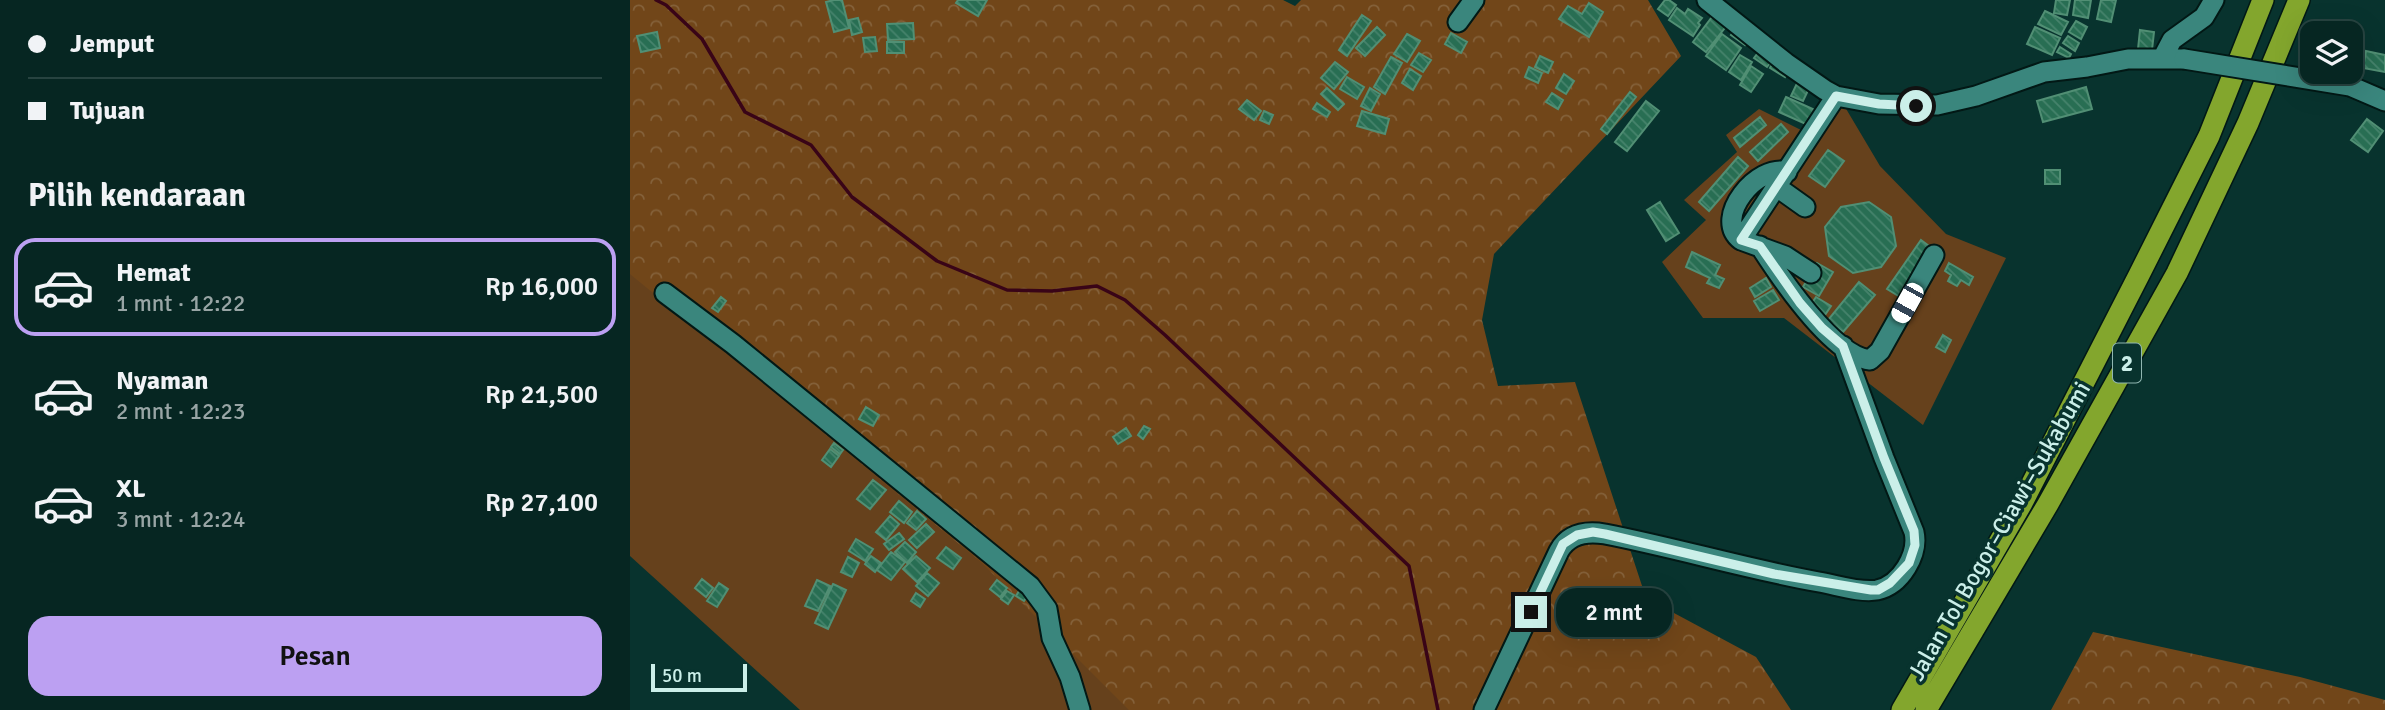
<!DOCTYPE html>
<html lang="id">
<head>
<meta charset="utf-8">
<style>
  :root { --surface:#062622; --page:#0f2e2a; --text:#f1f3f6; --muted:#98a5a5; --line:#274340; --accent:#bca0f2 }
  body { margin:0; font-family:Signika,sans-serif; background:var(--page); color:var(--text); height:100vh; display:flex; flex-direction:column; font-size:26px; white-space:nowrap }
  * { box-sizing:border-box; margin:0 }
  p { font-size:23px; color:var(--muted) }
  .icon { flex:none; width:38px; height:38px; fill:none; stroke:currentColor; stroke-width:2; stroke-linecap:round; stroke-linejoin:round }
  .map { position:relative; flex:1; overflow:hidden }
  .panel { display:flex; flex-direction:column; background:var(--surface); width:630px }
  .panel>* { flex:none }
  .guide { display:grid; align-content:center; height:154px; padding:0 28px; background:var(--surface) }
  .fabs { position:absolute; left:1670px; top:21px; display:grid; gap:14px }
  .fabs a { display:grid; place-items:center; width:63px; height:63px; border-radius:14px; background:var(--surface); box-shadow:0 7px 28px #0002,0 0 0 2px var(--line); font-size:35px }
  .scale { position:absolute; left:21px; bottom:18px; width:96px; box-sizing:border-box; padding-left:7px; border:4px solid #cbefe9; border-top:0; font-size:19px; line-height:24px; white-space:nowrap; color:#cbefe9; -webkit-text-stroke:5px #08332e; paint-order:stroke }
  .end { position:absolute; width:32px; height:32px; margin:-16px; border:9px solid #cbefe9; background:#111; box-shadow:0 0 0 4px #111 }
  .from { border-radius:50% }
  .bubble { position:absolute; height:49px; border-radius:21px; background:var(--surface); box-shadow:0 7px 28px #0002,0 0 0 2px var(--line); font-size:23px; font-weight:600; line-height:49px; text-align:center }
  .car { position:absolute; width:21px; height:42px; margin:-21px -10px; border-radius:9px; box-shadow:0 0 5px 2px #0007; background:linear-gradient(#fff 24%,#345 0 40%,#fff 0 76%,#345 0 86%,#fff 0) }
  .guide b { display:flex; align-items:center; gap:24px; height:66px; font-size:26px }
  .guide b+b { border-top:2px solid var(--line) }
  .guide i { width:18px; height:18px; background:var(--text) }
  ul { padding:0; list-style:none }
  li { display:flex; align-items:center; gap:21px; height:98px; margin:0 14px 10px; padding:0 14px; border:4px solid transparent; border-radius:21px }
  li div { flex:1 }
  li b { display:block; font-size:26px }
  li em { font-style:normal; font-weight:600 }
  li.active { border-color:var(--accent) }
  li>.icon { width:63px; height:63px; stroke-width:1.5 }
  h2 { padding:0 28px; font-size:32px; line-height:84px }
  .cta { display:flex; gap:14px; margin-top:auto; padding:14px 28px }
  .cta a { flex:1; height:80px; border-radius:21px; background:var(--accent); color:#111; font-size:28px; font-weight:600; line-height:80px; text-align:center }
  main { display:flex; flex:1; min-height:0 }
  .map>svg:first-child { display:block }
</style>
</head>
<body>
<main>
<section class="panel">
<div class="guide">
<b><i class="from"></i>Jemput</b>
<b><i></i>Tujuan</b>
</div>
<h2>Pilih kendaraan</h2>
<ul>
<li class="active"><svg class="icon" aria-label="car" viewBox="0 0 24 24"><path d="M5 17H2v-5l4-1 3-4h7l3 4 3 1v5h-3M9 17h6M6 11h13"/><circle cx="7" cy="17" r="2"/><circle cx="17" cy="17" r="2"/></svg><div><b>Hemat</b><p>1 mnt · 12:22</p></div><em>Rp 16,000</em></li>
<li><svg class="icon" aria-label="car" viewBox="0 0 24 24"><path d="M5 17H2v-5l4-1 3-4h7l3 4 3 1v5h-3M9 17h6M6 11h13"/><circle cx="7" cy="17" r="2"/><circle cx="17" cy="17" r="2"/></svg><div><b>Nyaman</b><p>2 mnt · 12:23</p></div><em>Rp 21,500</em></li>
<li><svg class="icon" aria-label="car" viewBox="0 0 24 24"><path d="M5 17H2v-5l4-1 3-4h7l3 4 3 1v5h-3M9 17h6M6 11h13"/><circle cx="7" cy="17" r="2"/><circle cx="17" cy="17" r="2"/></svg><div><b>XL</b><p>3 mnt · 12:24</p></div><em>Rp 27,100</em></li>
</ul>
<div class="cta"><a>Pesan</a></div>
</section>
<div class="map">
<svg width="1755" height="710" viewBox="0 0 1755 710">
  <defs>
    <pattern id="forest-crowns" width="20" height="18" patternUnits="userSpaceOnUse" patternTransform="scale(1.75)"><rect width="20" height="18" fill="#714619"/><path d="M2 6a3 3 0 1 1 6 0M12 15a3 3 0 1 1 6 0" fill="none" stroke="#84613a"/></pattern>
    <pattern id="building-back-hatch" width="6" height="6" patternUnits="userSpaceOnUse" patternTransform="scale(1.75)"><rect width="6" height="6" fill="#286e53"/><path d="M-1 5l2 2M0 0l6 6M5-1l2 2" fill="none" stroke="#46836c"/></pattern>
  </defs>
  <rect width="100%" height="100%" fill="#08332e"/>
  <path fill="#66411c" d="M 1198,103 L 1215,107 L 1250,166 L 1316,234 L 1376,258 L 1293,425 L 1154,318 L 1073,318 L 1032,262 L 1076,220 L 1054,200 L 1107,152 L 1096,135 L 1129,109 L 1177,133 Z
    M 0,209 L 522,710 L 170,710 L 0,556 Z"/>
  <path fill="url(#forest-crowns)" d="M 0,0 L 653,0 L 665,6 L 671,0 L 1018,0 L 1051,56 L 864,254 L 852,320 L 868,386 L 945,382 L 1016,598 L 1126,657 L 1161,710 L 499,710 L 351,562 L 0,274 Z
    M 1463,632 L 1670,677 L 1755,700 L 1755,710 L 1421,710 Z"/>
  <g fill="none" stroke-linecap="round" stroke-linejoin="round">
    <path stroke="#390417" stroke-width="3.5" d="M 26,0 L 36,5 L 72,39 L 115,112 L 181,145 L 222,197 L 307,261 L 377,290 L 422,291 L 467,286 L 495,300 L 535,335 L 779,566 L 808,710"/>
  </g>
  <path fill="url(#building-back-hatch)" stroke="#518f74" stroke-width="2" d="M 204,0 L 212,0 L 219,28 L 204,32 L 196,2 Z
    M 328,0 L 357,0 L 348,16 L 326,3 Z
    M 1035,0 L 1039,0 L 1046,5 L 1038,16 L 1028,9 Z
    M 1426,0 L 1440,0 L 1437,15 L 1424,13 Z
    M 1445,0 L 1461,0 L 1458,18 L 1443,15 Z
    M 1471,0 L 1486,0 L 1481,22 L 1467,19 Z
    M 959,3 L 973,12 L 959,37 L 929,19 L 938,6 L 952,14 Z
    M 1047,8 L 1055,14 L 1058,9 L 1072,18 L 1068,23 L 1070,25 L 1063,36 L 1039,20 Z
    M 1415,11 L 1438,22 L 1431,35 L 1408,24 Z
    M 1085,13 L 1098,24 L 1076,52 L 1063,42 Z
    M 732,15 L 741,21 L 717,56 L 709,50 Z
    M 228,18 L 232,32 L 222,35 L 219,20 Z
    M 1446,21 L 1457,27 L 1451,39 L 1439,32 Z
    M 283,23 L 284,39 L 258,40 L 257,24 Z
    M 747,27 L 755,35 L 735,56 L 726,48 Z
    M 1405,27 L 1430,38 L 1422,55 L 1397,44 Z
    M 1106,28 L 1120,38 L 1115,45 L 1101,35 Z
    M 1510,30 L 1524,32 L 1522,50 L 1508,49 Z
    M 27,32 L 30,48 L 11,52 L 7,36 Z
    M 821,33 L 837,42 L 831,53 L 815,44 Z
    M 777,34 L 790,41 L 777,62 L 764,54 Z
    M 1092,34 L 1111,48 L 1096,70 L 1076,56 Z
    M 1438,36 L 1449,43 L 1445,51 L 1433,43 Z
    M 245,37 L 247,51 L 235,52 L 233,38 Z
    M 257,42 L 274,42 L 274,53 L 257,53 Z
    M 1430,47 L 1441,54 L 1439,58 L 1427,52 Z
    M 1130,50 L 1143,59 L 1137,67 L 1124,58 Z
    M 1736,51 L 1755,55 L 1755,72 L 1733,68 Z
    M 789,53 L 801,60 L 793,72 L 781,65 Z
    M 1110,55 L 1122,62 L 1111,80 L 1099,72 Z
    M 910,56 L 923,62 L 918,73 L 905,67 Z
    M 761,57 L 772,63 L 755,94 L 744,87 Z
    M 1145,59 L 1160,68 L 1155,77 L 1140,68 Z
    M 705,62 L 718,72 L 704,89 L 691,78 Z
    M 1121,66 L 1133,74 L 1121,92 L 1110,85 Z
    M 899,67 L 912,73 L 908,83 L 895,77 Z
    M 780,69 L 791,76 L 783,90 L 772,83 Z
    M 934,74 L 944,81 L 936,94 L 926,88 Z
    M 717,77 L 734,87 L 727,99 L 710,89 Z
    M 1170,77 L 1182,82 L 1173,101 L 1161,96 Z
    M 1456,87 L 1462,109 L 1413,122 L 1407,101 Z
    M 697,88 L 714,104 L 708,110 L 691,94 Z
    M 740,88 L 750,94 L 741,111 L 731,106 Z
    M 1000,92 L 1006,97 L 977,134 L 971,129 Z
    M 922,93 L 933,100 L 928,109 L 916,102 Z
    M 1156,97 L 1185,110 L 1178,125 L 1149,112 Z
    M 617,100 L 631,111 L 624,120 L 609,109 Z
    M 1016,101 L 1029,111 L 997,151 L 985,142 Z
    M 687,103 L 700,112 L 697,117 L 683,109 Z
    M 634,111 L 643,115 L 639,124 L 630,120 Z
    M 732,111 L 759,119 L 755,134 L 727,126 Z
    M 1130,117 L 1136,125 L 1110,147 L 1104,138 Z
    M 1737,119 L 1753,131 L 1738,152 L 1721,140 Z
    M 1151,124 L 1158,132 L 1128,161 L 1120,152 Z
    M 1198,150 L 1214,161 L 1195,187 L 1179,176 Z
    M 1108,157 L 1118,166 L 1079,211 L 1069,202 Z
    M 1415,170 L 1430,170 L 1430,184 L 1415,184 Z
    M 1030,202 L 1049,233 L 1036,241 L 1017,210 Z
    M 1239,202 L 1261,217 L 1266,246 L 1251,267 L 1223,273 L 1199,256 L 1195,227 L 1211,207 Z
    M 1291,240 L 1303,249 L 1270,297 L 1257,289 Z
    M 1062,252 L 1090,265 L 1085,275 L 1094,279 L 1089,288 L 1077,283 L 1080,278 L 1056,267 Z
    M 1187,263 L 1203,272 L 1189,296 L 1173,287 Z
    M 1319,263 L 1343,277 L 1339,285 L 1331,280 L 1327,286 L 1318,281 L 1321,275 L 1315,271 Z
    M 1136,278 L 1141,287 L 1125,297 L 1120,288 Z
    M 1229,282 L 1245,295 L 1213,332 L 1198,320 Z
    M 1143,290 L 1149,300 L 1130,311 L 1124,301 Z
    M 91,297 L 96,301 L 88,312 L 82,308 Z
    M 1186,297 L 1201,306 L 1195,315 L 1180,306 Z
    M 1313,335 L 1321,340 L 1315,352 L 1306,347 Z
    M 236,407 L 249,415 L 243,426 L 229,419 Z
    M 514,426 L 520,429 L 513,439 L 508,435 Z
    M 496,428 L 501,436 L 488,444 L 483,437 Z
    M 204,443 L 213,450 L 210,454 L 201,447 Z
    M 200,449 L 209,456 L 201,467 L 192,460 Z
    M 243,480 L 256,490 L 240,509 L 227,499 Z
    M 269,501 L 282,512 L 274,523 L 260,512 Z
    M 287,511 L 296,519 L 286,530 L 277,523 Z
    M 260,516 L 269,524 L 256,540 L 246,532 Z
    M 296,524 L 304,532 L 287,548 L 279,540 Z
    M 269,533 L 274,539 L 259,550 L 254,544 Z
    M 226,539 L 243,549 L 235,561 L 219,551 Z
    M 275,542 L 286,552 L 277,563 L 265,552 Z
    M 316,547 L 331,558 L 323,569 L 307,558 Z
    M 261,552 L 275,562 L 261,580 L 247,570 Z
    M 241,556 L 251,563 L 245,572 L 235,564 Z
    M 286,556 L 300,568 L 287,582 L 273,569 Z
    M 218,557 L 229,563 L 222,577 L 211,572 Z
    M 297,573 L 309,583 L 298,596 L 286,586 Z
    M 72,579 L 83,588 L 76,597 L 65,588 Z
    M 187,580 L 200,586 L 188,611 L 175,606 Z
    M 367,580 L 377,588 L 370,597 L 360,589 Z
    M 89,583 L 98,589 L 87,607 L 77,601 Z
    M 203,584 L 216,590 L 198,629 L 185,623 Z
    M 392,586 L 401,591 L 394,601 L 386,596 Z
    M 377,591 L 384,595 L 378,604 L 371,599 Z
    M 286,593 L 295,599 L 290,607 L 281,601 Z"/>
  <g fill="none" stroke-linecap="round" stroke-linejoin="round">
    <defs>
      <path id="minor" d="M 1077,0 L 1156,63 L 1195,90 L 1206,96 L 1249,104 L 1307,105 L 1346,96 L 1414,72 L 1457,67 L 1498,59 L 1554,59
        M 828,22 L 844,0
        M 1532,59 L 1542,40 L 1574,17 L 1584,0
        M 1720,86 L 1755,101
        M 1147,187 L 1175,207
        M 1111,240 C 1082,218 1128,163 1157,172
        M 1130,246 C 1150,277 1203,356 1240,360 L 1250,351 L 1304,255
        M 1181,273 L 1155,256 L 1111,240 L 1206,96
        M 35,293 L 103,344 L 400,586 L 417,609 L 422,638 L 440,677 L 450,710
        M 854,710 L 929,551 C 939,533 957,531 975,534 C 1047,548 1117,569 1189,582 C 1207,585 1230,593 1247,590 C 1271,585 1289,554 1284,532 L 1254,458 L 1213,346"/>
      <path id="highway" d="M 1272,710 L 1392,503 L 1509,275 L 1579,136 L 1633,0
        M 1296,710 L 1418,504 L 1547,273 L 1618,123 L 1669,0"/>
    </defs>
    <use href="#minor" stroke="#021815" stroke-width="23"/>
    <use href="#highway" stroke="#021815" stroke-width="24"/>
    <use href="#minor" stroke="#3a867d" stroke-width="19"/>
    <use href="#highway" stroke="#83a62d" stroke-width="21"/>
    <defs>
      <path id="minor-bridge" d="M 1554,59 L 1720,86"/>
    </defs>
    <use href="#minor-bridge" stroke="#021815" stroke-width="23" stroke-linecap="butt"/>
    <use href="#minor-bridge" stroke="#3a867d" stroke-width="19"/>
  </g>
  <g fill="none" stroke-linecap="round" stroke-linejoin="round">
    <path stroke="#cbefe9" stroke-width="9" d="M 901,612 L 933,544 L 947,535 L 963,532 L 975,534 L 1144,574 L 1241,590 L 1248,590 L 1260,583 L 1279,563 L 1285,545 L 1284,531 L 1254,458 L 1213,346 L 1192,328 L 1170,303 L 1130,246 L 1111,240 L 1206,96 L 1249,104 L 1286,106"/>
  </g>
  <g text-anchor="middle" stroke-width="7" stroke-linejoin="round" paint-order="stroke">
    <rect fill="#08332e" stroke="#90b7b1" stroke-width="2" x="1483" y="343.5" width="28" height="39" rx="5"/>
    <g font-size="23" font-weight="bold" fill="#cbefe9">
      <text x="1497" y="371">2</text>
    </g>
    <g font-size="24" fill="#cbefe9" stroke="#08332e">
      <text transform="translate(1369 531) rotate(-60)" y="8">Jalan Tol Bogor–Ciawi–Sukabumi</text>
    </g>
  </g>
</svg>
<div class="fabs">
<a><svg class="icon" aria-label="layers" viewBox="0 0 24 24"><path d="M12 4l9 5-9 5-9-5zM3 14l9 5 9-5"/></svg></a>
</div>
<div class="scale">50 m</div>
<i class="end from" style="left:1286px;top:106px"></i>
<i class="end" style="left:901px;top:612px"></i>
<div class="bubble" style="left:926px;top:588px;width:116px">2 mnt</div>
<i class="car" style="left:1277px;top:303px;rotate:209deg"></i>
</div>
</main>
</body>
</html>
